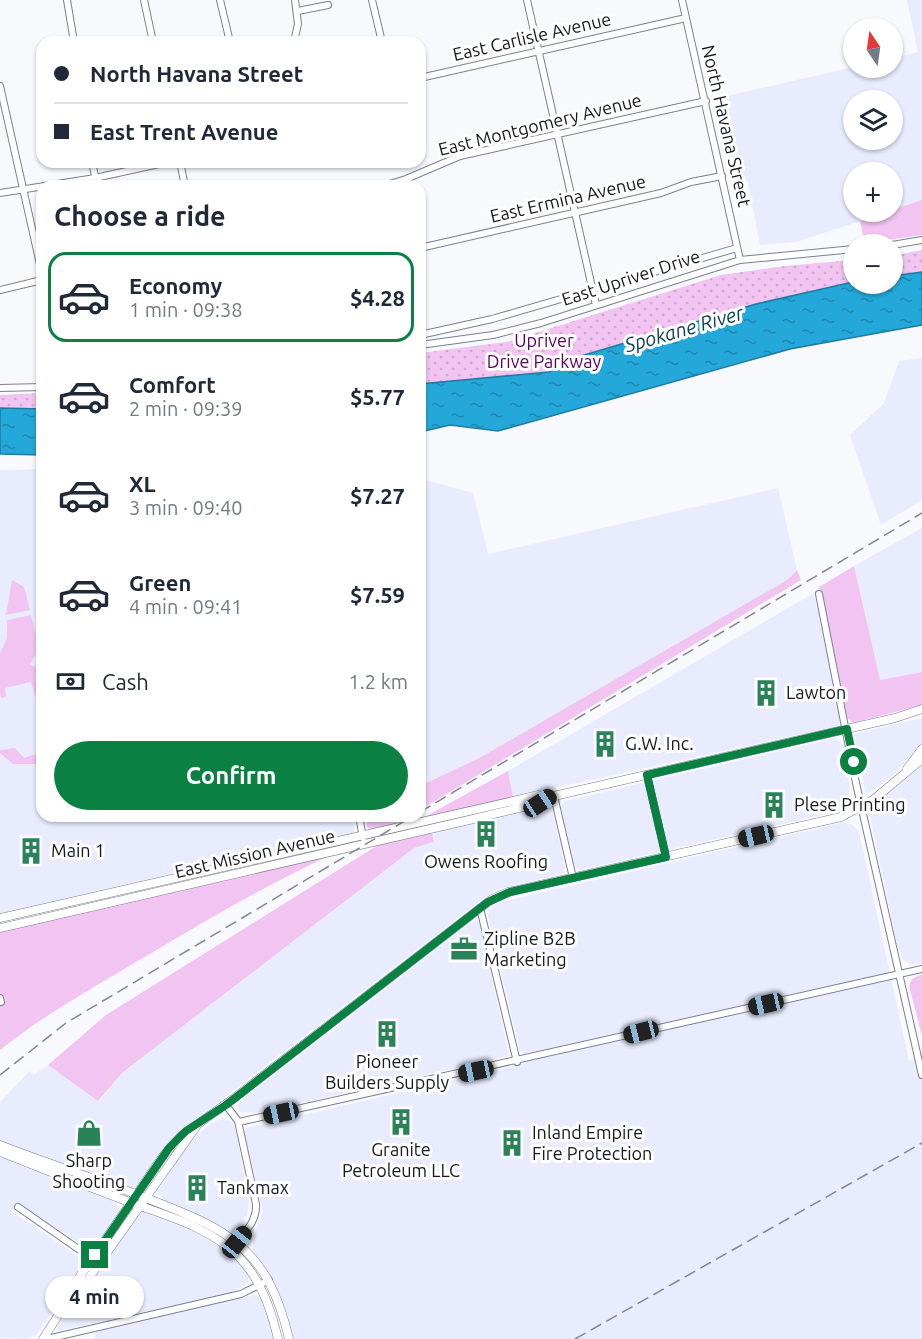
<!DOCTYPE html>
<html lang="en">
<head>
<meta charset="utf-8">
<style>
  :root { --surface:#fff; --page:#f6f6f7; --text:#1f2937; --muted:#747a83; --line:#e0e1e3; --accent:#0b8043 }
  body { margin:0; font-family:Ubuntu,sans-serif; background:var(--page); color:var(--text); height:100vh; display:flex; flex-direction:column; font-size:22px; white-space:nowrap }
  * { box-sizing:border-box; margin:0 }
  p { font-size:20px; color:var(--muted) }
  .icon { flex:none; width:33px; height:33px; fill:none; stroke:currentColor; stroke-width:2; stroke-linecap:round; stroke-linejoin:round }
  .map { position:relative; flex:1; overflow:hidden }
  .panel { position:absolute; left:36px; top:180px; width:390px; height:642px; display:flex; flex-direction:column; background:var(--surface); border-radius:18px; box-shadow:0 2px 4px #0004 }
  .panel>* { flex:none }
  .top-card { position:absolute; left:36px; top:36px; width:390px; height:132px; border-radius:18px; box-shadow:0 2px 4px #0004; display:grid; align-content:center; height:132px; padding:0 18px; background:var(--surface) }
  .needle { width:39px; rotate:347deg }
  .controls { position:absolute; left:843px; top:18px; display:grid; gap:12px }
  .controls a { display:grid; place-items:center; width:60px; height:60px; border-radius:50%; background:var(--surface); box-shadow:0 2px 4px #0004; font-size:30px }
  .end { position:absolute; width:27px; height:27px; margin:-14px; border:8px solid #0b8043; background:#fff; box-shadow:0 0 0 3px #fff }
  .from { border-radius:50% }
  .bubble { position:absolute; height:42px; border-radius:21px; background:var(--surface); box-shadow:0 2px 4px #0004; font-size:20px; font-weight:700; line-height:42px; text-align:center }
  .car { position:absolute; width:18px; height:36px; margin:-18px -9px; border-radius:8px; box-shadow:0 0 4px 2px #0007; background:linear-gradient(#222 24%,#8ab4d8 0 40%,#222 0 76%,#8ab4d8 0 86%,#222 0) }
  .top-card b { display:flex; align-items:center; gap:21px; height:57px; font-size:22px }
  .top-card b+b { border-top:2px solid var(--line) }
  .top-card i { width:15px; height:15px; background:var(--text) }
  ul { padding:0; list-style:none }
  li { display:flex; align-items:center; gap:18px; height:90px; margin:0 12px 9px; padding:0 6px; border:3px solid transparent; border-radius:18px }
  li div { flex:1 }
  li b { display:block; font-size:22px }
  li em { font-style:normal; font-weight:700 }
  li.current { border-color:var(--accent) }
  li>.icon { width:54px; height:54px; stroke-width:1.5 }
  h2 { padding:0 18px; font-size:27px; line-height:72px }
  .pay { display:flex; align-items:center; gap:15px; height:66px; padding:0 18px; font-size:22px }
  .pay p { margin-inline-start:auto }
  .cta { display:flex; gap:12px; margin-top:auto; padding:12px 18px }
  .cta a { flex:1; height:69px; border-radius:36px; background:var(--accent); color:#fff; font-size:24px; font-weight:700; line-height:69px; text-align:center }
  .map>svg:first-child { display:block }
</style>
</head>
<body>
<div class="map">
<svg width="922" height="1339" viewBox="0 0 922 1339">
  <defs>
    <pattern id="park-dots" width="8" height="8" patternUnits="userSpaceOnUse" patternTransform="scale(1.5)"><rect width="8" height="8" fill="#f1c4f2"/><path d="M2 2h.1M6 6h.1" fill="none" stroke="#cea8cf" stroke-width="1.8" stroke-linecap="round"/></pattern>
    <pattern id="water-ripples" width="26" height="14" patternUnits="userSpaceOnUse" patternTransform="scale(1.5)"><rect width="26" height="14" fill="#24a7d9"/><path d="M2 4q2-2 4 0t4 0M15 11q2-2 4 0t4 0" fill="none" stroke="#1e87af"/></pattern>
  </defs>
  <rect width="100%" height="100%" fill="#f8f9fd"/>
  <path fill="#e9ecfe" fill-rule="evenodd" d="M 907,0 L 922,0 L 922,200 L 893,210 L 892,172 L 854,172 L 854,212 L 888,212 L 796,242 L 760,245 L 748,182 L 744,178 L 732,179 L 714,99 L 853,67 L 892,68 L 893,58 L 918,52 ZM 854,100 L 892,100 L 892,140 L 854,140 Z
    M 922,358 L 922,500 L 881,525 L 850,435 L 884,403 L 899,361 Z
    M 42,469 L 42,816 L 355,816 L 354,835 L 0,915 L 0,470 Z
    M 426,480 L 473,493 L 488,554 L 778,488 L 797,570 L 787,580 L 661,655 L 481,757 L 420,786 L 420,481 Z
    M 922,528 L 922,672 L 880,680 L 854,566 Z
    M 814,593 L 841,720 L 838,726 L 513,797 L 508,771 Z
    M 922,718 L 922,744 L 890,778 L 866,795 L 854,734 Z
    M 836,738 L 845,746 L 851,806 L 834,812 L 580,870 L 575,867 L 561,807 L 565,801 Z
    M 922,762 L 922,964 L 909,964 L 904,960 L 898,948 L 870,816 L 874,806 Z
    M 547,805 L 552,809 L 565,867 L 562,874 L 502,888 L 484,898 L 186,1127 L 164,1149 L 138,1186 L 130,1188 L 0,1142 L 0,1102 L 30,1071 L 34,1075 L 48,1065 L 99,1101 L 123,1072 L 190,1018 L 414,848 L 434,842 L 432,833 Z
    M 841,823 L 852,824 L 859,832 L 909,1061 L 922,1055 L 922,1339 L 292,1339 L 279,1294 L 253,1250 L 253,1240 L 263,1211 L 244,1134 L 246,1128 L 527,1063 L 525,1054 L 520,1051 L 488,916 L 489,910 L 500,902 Z
    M 475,920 L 480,923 L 509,1056 L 257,1113 L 239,1112 L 237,1106 L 240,1101 Z
    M 223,1118 L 232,1122 L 236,1131 L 249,1201 L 247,1216 L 238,1229 L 232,1232 L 165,1201 L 157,1191 L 190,1142 L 211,1123 Z
    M 0,1156 L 107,1197 L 120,1207 L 119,1213 L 95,1249 L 90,1250 L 16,1202 L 11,1211 L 81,1258 L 83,1264 L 37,1334 L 28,1339 L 0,1338 Z
    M 143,1212 L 197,1232 L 222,1247 L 245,1270 L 249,1278 L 247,1284 L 226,1295 L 57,1331 L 56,1329 L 138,1215 Z
    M 255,1295 L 263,1299 L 274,1339 L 94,1339 L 96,1331 Z"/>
  <path fill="#f1c4f2" d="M 922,200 L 922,235 L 865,243 L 860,221 Z
    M 854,566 L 880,680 L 922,672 L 922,705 L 853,723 L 847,718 L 819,587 Z
    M 797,570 L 801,580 L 420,810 L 420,786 L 481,757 L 787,580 Z
    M 12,580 L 24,587 L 30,610 L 6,615 Z
    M 31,615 L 39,649 L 30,664 L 42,672 L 42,704 L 38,705 L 31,682 L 5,688 L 6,697 L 1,698 L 0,693 L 0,653 L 7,638 L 7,620 Z
    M 15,748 L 24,758 L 41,752 L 42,769 L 34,764 L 13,764 L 0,753 L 0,750 Z
    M 508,771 L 513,797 L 421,819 Z
    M 366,816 L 409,816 C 398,823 380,832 367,828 Z
    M 432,833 L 434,842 L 414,848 L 123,1072 L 98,1101 L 48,1065 L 106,1015 L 378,845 Z
    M 329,856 C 264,886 204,922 143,958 C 94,987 45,1014 0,1050 L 0,932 Z
    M 922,974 L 922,1036 L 909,986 L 912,979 Z"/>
  <path fill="url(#park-dots)" d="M 922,250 L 922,272 L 893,276 L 892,256 Z
    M 853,260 L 853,282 L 756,304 L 669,329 L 581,356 L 549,372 L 420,384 L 420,353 L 506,342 L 721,275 L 785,266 Z
    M 42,393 L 42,409 L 0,408 L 0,395 Z"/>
  <path fill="url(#water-ripples)" stroke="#207ca1" stroke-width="1.5" d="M 922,272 L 922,325 L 790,349 L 498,431 L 450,425 L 420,432 L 420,384 L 549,372 L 581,356 L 756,304 L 853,282 L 892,284 L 893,276 Z
    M 0,408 L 42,409 L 42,455 L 0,454 Z"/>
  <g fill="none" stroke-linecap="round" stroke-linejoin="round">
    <defs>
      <path id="minor" d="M 67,0 L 74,42
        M 144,0 L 153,42
        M 220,0 L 230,42
        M 372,0 L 382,42
        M 527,0 L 596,305
        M 682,0 L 740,260
        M 298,11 L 328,5
        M 294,42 L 298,24 L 295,0
        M 420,78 L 686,18
        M 0,86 L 42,273
        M 92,162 L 97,186
        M 180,162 L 185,186
        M 383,186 L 406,179 L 460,156 L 706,101
        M 0,193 L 95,178 L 168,162
        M 892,245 L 922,240
        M 420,248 L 661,193 L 691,182 L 722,176
        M 0,290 L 42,280
        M 420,335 L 492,319 L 737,248
        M 420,345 L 493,335 L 541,323 L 740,260 L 854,249
        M 0,388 L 42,387
        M 819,594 L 856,783 L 922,1075
        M 647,775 L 666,857
        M 554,796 L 573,878
        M 359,816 L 363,838
        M 480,908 L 517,1062
        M 0,998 L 1,1002
        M 226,1105 L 238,1121 L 256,1204 C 257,1221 246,1231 235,1244
        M 239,1122 L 922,969
        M 18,1207 L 94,1260
        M 47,1339 L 241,1294 L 269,1280"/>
      <path id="major" d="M 907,769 L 922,749
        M 0,918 L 522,799 L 538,795 L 550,797
        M 0,928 L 469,820 L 540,803 L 554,796 L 895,718 L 922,709
        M 0,1145 C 48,1164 98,1179 146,1198 C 227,1229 268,1247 289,1339
        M 0,1152 C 43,1169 86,1186 129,1202 C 167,1216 210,1227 239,1257 C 261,1280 271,1309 278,1339
        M 65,1307 L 74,1299 L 196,1127
        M 43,1339 L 63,1308 L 67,1295 L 163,1156 L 181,1136 L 233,1099 L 492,899 L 508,892 L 841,817 L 873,800 L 922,759"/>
    </defs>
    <use href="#minor" stroke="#7c7f93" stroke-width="8"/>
    <use href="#major" stroke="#7c7f93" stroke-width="9"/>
    <use href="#minor" stroke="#fff" stroke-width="6"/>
    <use href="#major" stroke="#fff" stroke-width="8"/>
    <path stroke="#85868c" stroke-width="1.5" stroke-dasharray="12 6" stroke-linecap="butt" d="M 420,812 L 922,513
      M 0,1075 L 66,1023 L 413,816
      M 575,1339 L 922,1143"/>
  </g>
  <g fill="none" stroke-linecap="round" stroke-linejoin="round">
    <path stroke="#0b8043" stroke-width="8" d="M 95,1255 L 169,1148 L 186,1131 L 226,1105 L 488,902 L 510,892 L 666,857 L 647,775 L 847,729 L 854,762"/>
  </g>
  <defs>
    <symbol id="building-bare" viewBox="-9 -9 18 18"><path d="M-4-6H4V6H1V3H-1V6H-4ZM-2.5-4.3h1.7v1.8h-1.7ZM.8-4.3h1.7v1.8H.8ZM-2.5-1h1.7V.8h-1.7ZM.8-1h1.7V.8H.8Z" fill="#2a8358" stroke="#fff" stroke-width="2.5" paint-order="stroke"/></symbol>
    <symbol id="office-bare" viewBox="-9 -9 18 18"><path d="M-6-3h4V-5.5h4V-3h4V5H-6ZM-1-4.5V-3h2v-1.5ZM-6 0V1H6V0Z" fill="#2a8358" stroke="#fff" stroke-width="2.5" paint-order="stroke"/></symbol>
    <symbol id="shop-bare" viewBox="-9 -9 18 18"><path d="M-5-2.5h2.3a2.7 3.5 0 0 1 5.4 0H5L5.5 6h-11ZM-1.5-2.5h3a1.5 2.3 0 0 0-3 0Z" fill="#2a8358" stroke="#fff" stroke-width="2.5" paint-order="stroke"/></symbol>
  </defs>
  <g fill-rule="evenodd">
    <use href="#building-bare" x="747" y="674" width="38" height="38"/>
    <use href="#building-bare" x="586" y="725" width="38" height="38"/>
    <use href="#building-bare" x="755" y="786" width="38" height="38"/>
    <use href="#building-bare" x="467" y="815" width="38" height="38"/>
    <use href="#building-bare" x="12" y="832" width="38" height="38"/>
    <use href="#office-bare" x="445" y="930" width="38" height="38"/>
    <use href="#building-bare" x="368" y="1015" width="38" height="38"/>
    <use href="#building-bare" x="382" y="1103" width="38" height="38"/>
    <use href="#shop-bare" x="70" y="1114" width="38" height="38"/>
    <use href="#building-bare" x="493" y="1124" width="38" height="38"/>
    <use href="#building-bare" x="178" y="1169" width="38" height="38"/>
  </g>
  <g text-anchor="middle" stroke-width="6" stroke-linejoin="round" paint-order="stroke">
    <g font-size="18" fill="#17181f" stroke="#fff">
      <text transform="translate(532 37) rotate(-13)" y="6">East Carlisle Avenue</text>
      <text transform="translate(540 125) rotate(-14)" y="6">East Montgomery Avenue</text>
      <text transform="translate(726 126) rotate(77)" y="6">North Havana Street</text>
      <text transform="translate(568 199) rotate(-13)" y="6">East Ermina Avenue</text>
      <text transform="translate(631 278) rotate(-18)" y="6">East Upriver Drive</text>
      <text transform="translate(255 854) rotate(-13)" y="6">East Mission Avenue</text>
    </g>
    <g font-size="18" fill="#5b0060" stroke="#fff">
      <text x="544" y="347">Upriver<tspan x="544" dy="21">Drive Parkway</tspan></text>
    </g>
    <g font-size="18" fill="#17181f" stroke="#fff" text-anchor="start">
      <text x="786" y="699">Lawton</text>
      <text x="625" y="750">G.W. Inc.</text>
      <text x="794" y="811">Plese Printing</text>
      <text x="51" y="857">Main 1</text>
      <text x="486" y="868" text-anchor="middle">Owens Roofing</text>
      <text x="484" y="945">Zipline B2B<tspan x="484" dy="21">Marketing</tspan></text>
      <text x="387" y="1068" text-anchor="middle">Pioneer<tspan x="387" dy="21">Builders Supply</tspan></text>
      <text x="532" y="1139">Inland Empire<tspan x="532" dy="21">Fire Protection</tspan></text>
      <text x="401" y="1156" text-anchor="middle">Granite<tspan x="401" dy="21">Petroleum LLC</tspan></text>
      <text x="89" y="1167" text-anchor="middle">Sharp<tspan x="89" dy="21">Shooting</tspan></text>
      <text x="217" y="1194">Tankmax</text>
    </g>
    <g font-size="20" font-style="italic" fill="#104358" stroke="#fff">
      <text transform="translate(684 329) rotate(-16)" y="7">Spokane River</text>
    </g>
  </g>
</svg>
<div class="controls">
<a><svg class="needle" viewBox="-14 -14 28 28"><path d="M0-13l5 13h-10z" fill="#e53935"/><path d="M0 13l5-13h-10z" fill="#747a83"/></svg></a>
<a><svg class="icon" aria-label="layers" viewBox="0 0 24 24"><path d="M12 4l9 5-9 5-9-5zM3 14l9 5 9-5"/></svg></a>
<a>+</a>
<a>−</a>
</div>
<i class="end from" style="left:854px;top:762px"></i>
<i class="end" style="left:95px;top:1255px"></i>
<div class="bubble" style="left:45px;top:1276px;width:99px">4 min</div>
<i class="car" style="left:540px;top:803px;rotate:57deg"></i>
<i class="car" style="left:756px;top:836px;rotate:257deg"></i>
<i class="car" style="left:766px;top:1004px;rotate:257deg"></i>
<i class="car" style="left:641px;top:1032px;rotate:256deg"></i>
<i class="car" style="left:476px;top:1071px;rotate:258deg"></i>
<i class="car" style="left:281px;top:1113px;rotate:258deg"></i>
<i class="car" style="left:237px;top:1242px;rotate:39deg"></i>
<div class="top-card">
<b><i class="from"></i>North Havana Street</b>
<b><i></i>East Trent Avenue</b>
</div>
<section class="panel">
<h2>Choose a ride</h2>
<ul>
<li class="current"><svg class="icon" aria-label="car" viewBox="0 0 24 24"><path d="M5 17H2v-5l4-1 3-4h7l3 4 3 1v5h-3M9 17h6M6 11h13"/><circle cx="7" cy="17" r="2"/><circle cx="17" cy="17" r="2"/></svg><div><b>Economy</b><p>1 min · 09:38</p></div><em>$4.28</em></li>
<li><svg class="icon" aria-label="car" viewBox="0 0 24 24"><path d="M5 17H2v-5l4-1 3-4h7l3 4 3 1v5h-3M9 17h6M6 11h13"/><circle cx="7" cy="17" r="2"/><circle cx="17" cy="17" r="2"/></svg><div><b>Comfort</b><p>2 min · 09:39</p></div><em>$5.77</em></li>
<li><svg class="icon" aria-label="car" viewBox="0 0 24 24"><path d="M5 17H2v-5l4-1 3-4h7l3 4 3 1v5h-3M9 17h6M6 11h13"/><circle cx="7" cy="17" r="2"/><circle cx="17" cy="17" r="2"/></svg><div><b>XL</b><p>3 min · 09:40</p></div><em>$7.27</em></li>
<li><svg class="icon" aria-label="car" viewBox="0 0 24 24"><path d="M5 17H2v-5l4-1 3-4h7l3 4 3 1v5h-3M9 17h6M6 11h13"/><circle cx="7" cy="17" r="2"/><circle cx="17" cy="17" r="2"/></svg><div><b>Green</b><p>4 min · 09:41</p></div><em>$7.59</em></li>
</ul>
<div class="pay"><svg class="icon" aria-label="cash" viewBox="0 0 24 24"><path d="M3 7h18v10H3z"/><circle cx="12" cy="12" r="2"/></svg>Cash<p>1.2 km</p></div>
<div class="cta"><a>Confirm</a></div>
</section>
</div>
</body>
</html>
